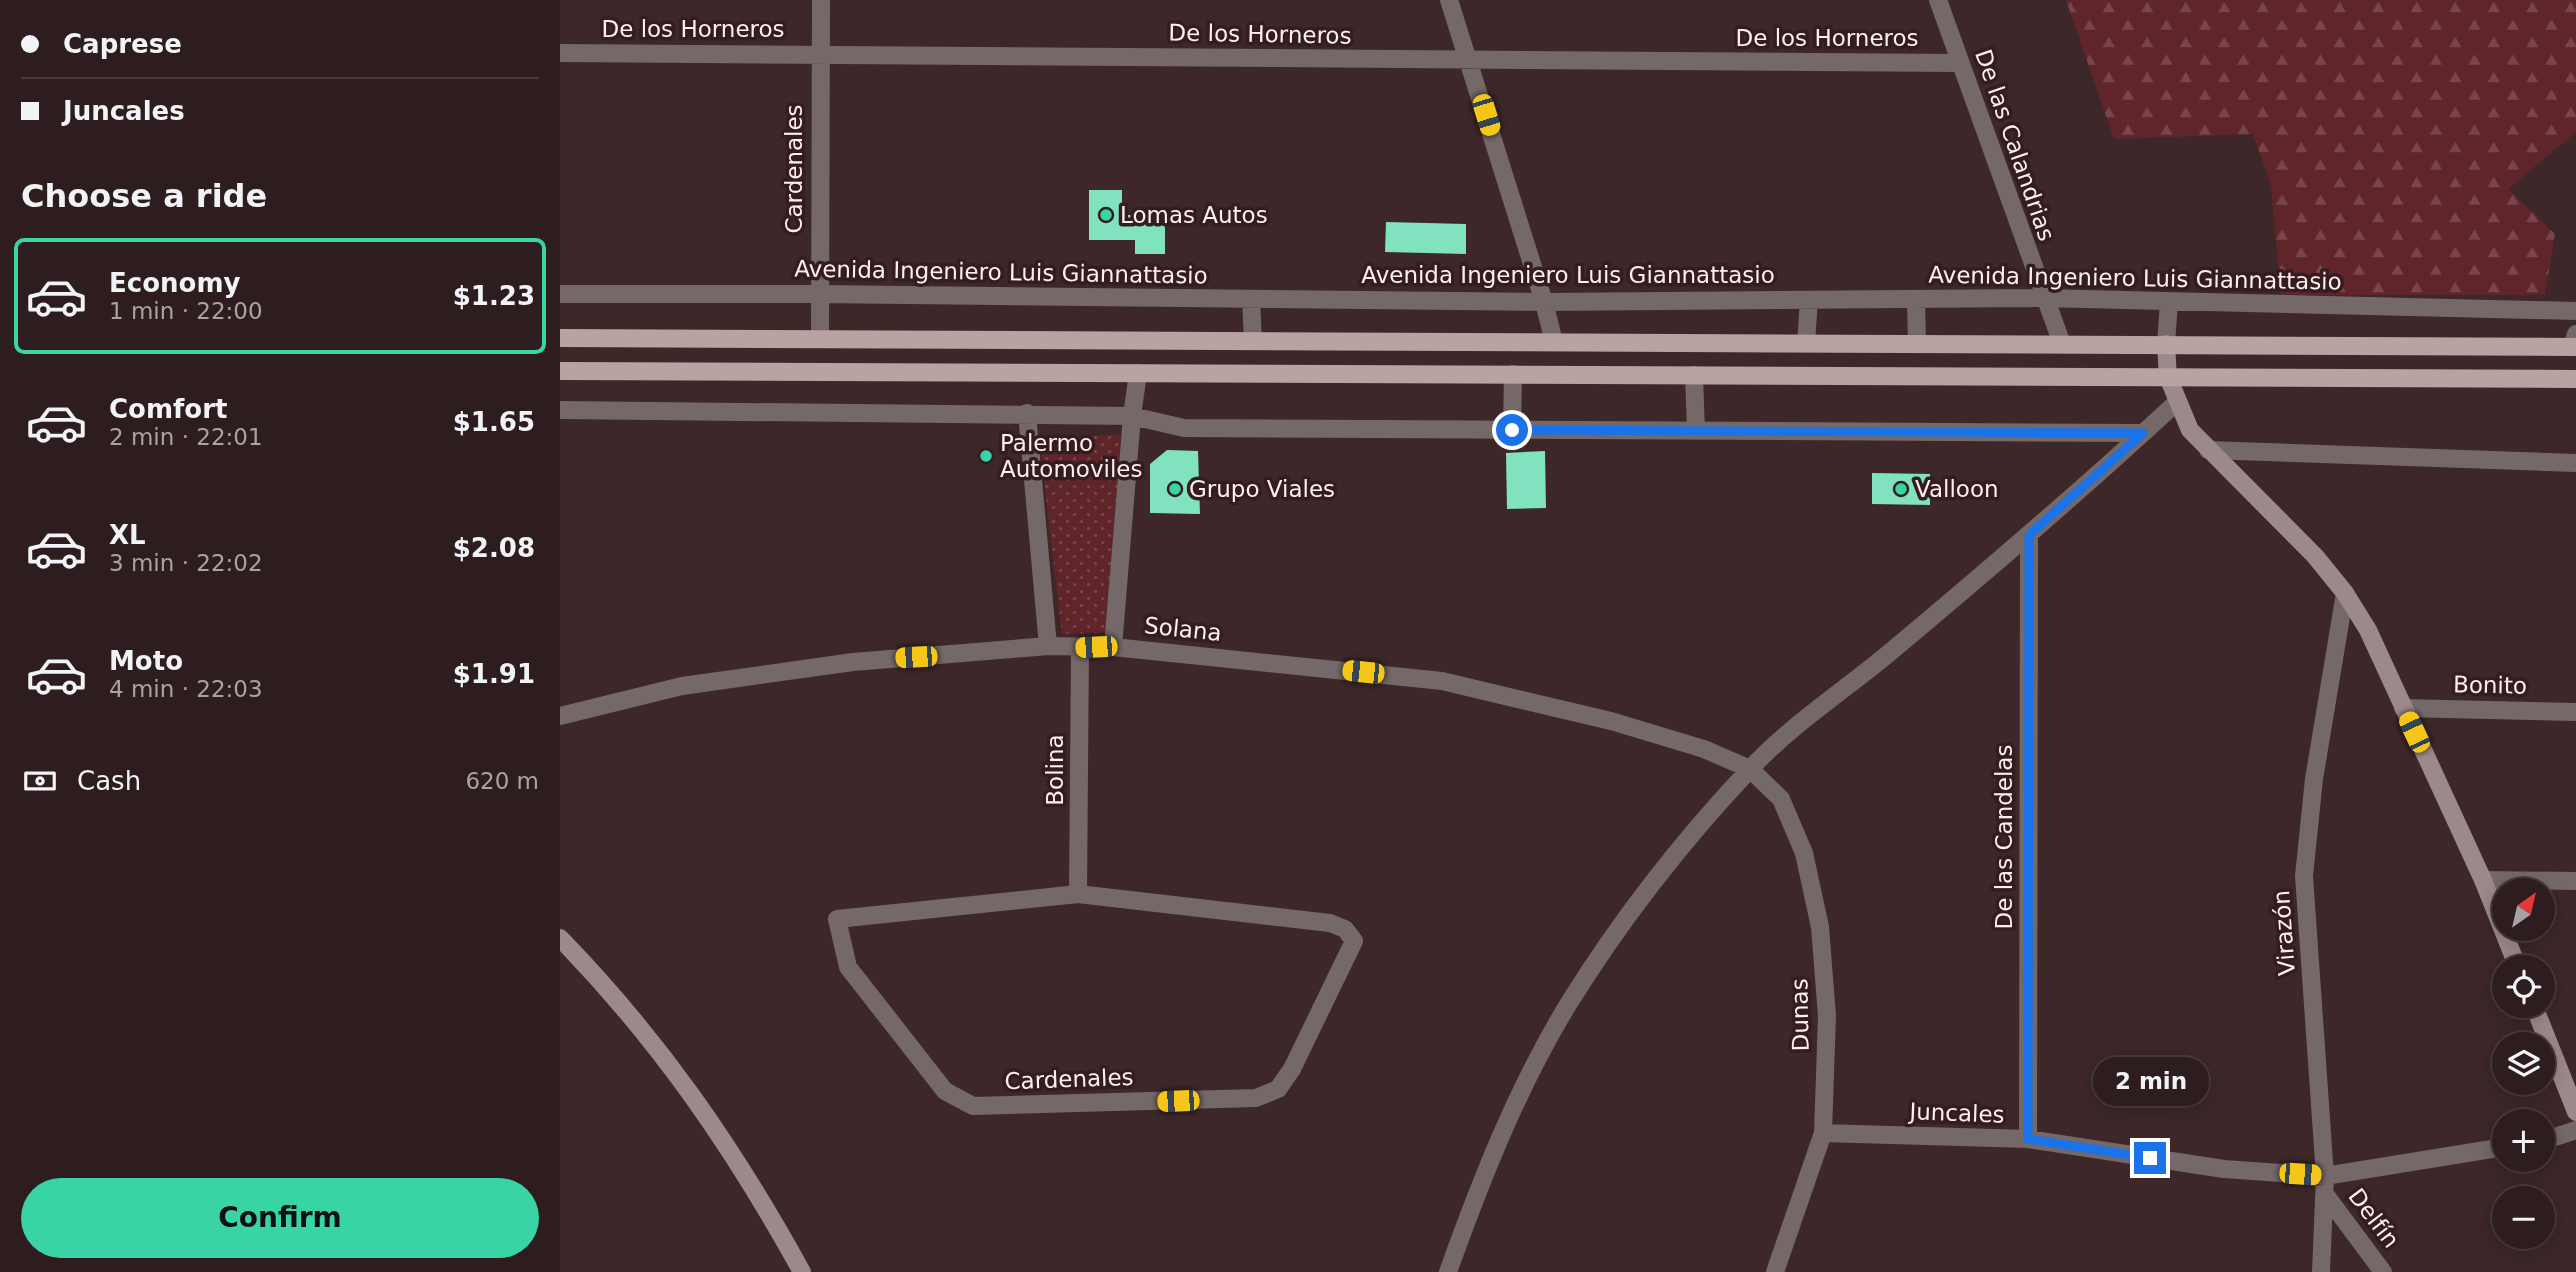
<!DOCTYPE html>
<html lang="en">
<head>
<meta charset="utf-8">
<style>
  :root { --surface:#2e1d1e; --page:#3a2a2b; --text:#f1f3f6; --muted:#a7a2a4; --line:#493b3c; --accent:#38d4a6 }
  body { margin:0; font-family:"DejaVu Sans",sans-serif; background:var(--page); color:var(--text); height:100vh; display:flex; flex-direction:column; font-size:26px; white-space:nowrap }
  * { box-sizing:border-box; margin:0 }
  p { font-size:23px; color:var(--muted) }
  .icon { flex:none; width:38px; height:38px; fill:none; stroke:currentColor; stroke-width:2; stroke-linecap:round; stroke-linejoin:round }
  .map { position:relative; flex:1; overflow:hidden }
  .sheet { display:flex; flex-direction:column; background:var(--surface); width:560px }
  .sheet>* { flex:none }
  .banner { display:grid; align-content:center; height:154px; padding:0 21px; background:var(--surface) }
  .needle { width:46px; rotate:34deg }
  .tools { position:absolute; left:1932px; top:878px; display:grid; gap:14px }
  .tools a { display:grid; place-items:center; width:63px; height:63px; border-radius:50%; background:var(--surface); box-shadow:0 4px 18px #0003,0 0 0 2px var(--line); font-size:35px }
  .end { position:absolute; width:32px; height:32px; margin:-16px; border:9px solid #1a73e8; background:#fff; box-shadow:0 0 0 4px #fff }
  .from { border-radius:50% }
  .bubble { position:absolute; height:49px; border-radius:24px; background:var(--surface); box-shadow:0 4px 18px #0003,0 0 0 2px var(--line); font-size:23px; font-weight:800; line-height:49px; text-align:center }
  .car { position:absolute; width:21px; height:42px; margin:-21px -10px; border-radius:9px; box-shadow:0 0 5px 2px #0007; background:linear-gradient(#f5c518 24%,#345 0 40%,#f5c518 0 76%,#345 0 86%,#f5c518 0) }
  .banner b { display:flex; align-items:center; gap:24px; height:66px; font-size:26px }
  .banner b+b { border-top:2px solid var(--line) }
  .banner i { width:18px; height:18px; background:var(--text) }
  ul { padding:0; list-style:none }
  li { display:flex; align-items:center; gap:21px; height:116px; margin:0 14px 10px; padding:0 7px; border:4px solid transparent; border-radius:10px }
  li div { flex:1 }
  li b { display:block; font-size:26px }
  li em { font-style:normal; font-weight:800 }
  li.current { border-color:var(--accent) }
  li>.icon { width:63px; height:63px; stroke-width:1.5 }
  h2 { padding:0 21px; font-size:32px; line-height:84px }
  .pay { display:flex; align-items:center; gap:18px; height:77px; padding:0 21px; font-size:26px }
  .pay p { margin-inline-start:auto }
  .cta { display:flex; gap:14px; margin-top:auto; padding:14px 21px }
  .cta a { flex:1; height:80px; border-radius:42px; background:var(--accent); color:#111; font-size:28px; font-weight:800; line-height:80px; text-align:center }
  main { display:flex; flex:1; min-height:0 }
  .map>svg:first-child { display:block }
</style>
</head>
<body>
<main>
<section class="sheet">
<div class="banner">
<b><i class="from"></i>Caprese</b>
<b><i></i>Juncales</b>
</div>
<h2>Choose a ride</h2>
<ul>
<li class="current"><svg class="icon" aria-label="car" viewBox="0 0 24 24"><path d="M5 17H2v-5l4-1 3-4h7l3 4 3 1v5h-3M9 17h6M6 11h13"/><circle cx="7" cy="17" r="2"/><circle cx="17" cy="17" r="2"/></svg><div><b>Economy</b><p>1 min · 22:00</p></div><em>$1.23</em></li>
<li><svg class="icon" aria-label="car" viewBox="0 0 24 24"><path d="M5 17H2v-5l4-1 3-4h7l3 4 3 1v5h-3M9 17h6M6 11h13"/><circle cx="7" cy="17" r="2"/><circle cx="17" cy="17" r="2"/></svg><div><b>Comfort</b><p>2 min · 22:01</p></div><em>$1.65</em></li>
<li><svg class="icon" aria-label="car" viewBox="0 0 24 24"><path d="M5 17H2v-5l4-1 3-4h7l3 4 3 1v5h-3M9 17h6M6 11h13"/><circle cx="7" cy="17" r="2"/><circle cx="17" cy="17" r="2"/></svg><div><b>XL</b><p>3 min · 22:02</p></div><em>$2.08</em></li>
<li><svg class="icon" aria-label="car" viewBox="0 0 24 24"><path d="M5 17H2v-5l4-1 3-4h7l3 4 3 1v5h-3M9 17h6M6 11h13"/><circle cx="7" cy="17" r="2"/><circle cx="17" cy="17" r="2"/></svg><div><b>Moto</b><p>4 min · 22:03</p></div><em>$1.91</em></li>
</ul>
<div class="pay"><svg class="icon" aria-label="cash" viewBox="0 0 24 24"><path d="M3 7h18v10H3z"/><circle cx="12" cy="12" r="2"/></svg>Cash<p>620 m</p></div>
<div class="cta"><a>Confirm</a></div>
</section>
<div class="map">
<svg width="2016" height="1272" viewBox="0 0 2016 1272">
  <defs>
    <pattern id="grass-dots" width="8" height="8" patternUnits="userSpaceOnUse" patternTransform="scale(1.75)"><rect width="8" height="8" fill="#5f252b"/><path d="M2 2h.1M6 6h.1" fill="none" stroke="#77454a" stroke-width="1.8" stroke-linecap="round"/></pattern>
    <pattern id="forest-firs" width="22" height="20" patternUnits="userSpaceOnUse" patternTransform="scale(1.75)"><rect width="22" height="20" fill="#5f252b"/><path d="M5 1l3.5 6h-7zM16 11l3.5 6h-7z" fill="#77454a"/></pattern>
  </defs>
  <rect width="100%" height="100%" fill="#3d2728"/>
  <path fill="url(#grass-dots)" d="M 561,435 L 546,633 L 502,634 L 479,437 Z"/>
  <path fill="url(#forest-firs)" d="M 1506,0 L 2016,0 L 2016,132 L 1948,189 L 1995,234 L 1985,295 L 1721,295 L 1711,185 L 1693,134 L 1554,139 Z"/>
  <path fill="#81e2bf" d="M 529,190 L 562,190 L 562,215 L 605,215 L 605,254 L 575,254 L 575,240 L 529,240 Z
    M 826,222 L 906,224 L 906,254 L 825,252 Z
    M 607,450 L 638,451 L 640,514 L 590,513 L 590,464 Z
    M 985,451 L 986,508 L 947,509 L 946,453 Z
    M 1312,473 L 1370,474 L 1370,505 L 1312,504 Z"/>
  <g fill="none" stroke-linecap="round" stroke-linejoin="round">
    <path stroke="#746868" stroke-width="18" d="M 889,0 L 984,302 L 994,342
      M 1378,0 L 1502,344
      M 0,53 L 1399,63
      M 0,294 L 258,294 L 984,302 L 1483,298 L 2016,311
      M 691,299 L 693,341
      M 1356,299 L 1357,344
      M 260,339 L 261,0
      M 1246,343 L 1249,300
      M 1606,344 L 1609,302
      M 2012,347 L 2016,334
      M 1134,375 L 1136,431
      M 0,410 L 572,416 L 624,428 L 1583,433
      M 467,413 L 488,646
      M 952,430 L 953,374
      M 1648,450 L 2016,463
      M 553,647 L 572,416 L 578,373
      M 1843,708 L 2016,712
      M 0,716 L 122,686 L 293,662 L 488,646 L 553,647 L 882,681 L 1051,721 L 1144,749 L 1190,769 L 1221,799 L 1244,853 L 1260,927 L 1267,1016 L 1263,1133 L 1215,1272
      M 1923,880 L 2016,881
      M 518,894 L 770,923 L 785,929 L 794,941 L 732,1069 L 718,1089 L 696,1098 L 413,1106 L 385,1091 L 288,967 L 277,919 Z
      M 518,894 L 520,648
      M 1263,1133 L 1468,1139 L 1664,1169 L 1765,1176 L 1944,1147
      M 1468,1139 L 1469,535
      M 1983,1141 L 2016,1130
      M 1765,1194 L 1823,1272
      M 888,1272 C 921,1180 958,1086 1009,1003 C 1060,921 1124,839 1190,769 C 1231,725 1282,692 1328,654 C 1426,572 1523,489 1617,402
      M 1761,1272 L 1765,1176 L 1744,876 L 1754,779 L 1785,593"/>
    <path stroke="#9c8989" stroke-width="18" d="M 1606,344 L 1608,377 L 1630,430 L 1755,556 L 1785,593 L 1808,630 L 1923,880 L 1958,968
      M 0,938 C 100,1041 173,1147 242,1272
      M 1974,1006 L 2016,1112"/>
    <path stroke="#baa2a2" stroke-width="18" d="M 0,338 L 2016,347
      M 0,371 L 2016,379"/>
  </g>
  <g fill="none" stroke-linecap="round" stroke-linejoin="round">
    <path stroke="#1a73e8" stroke-width="9" d="M 952,430 L 1583,433 L 1469,535 L 1468,1139 L 1590,1158"/>
  </g>
  <g fill="#38d4a6" stroke="#331d1e" stroke-width="2.5">
    <circle cx="546" cy="215" r="7"/>
    <circle cx="426" cy="456" r="7"/>
    <circle cx="615" cy="489" r="7"/>
    <circle cx="1341" cy="489" r="7"/>
  </g>
  <g text-anchor="middle" stroke-width="7" stroke-linejoin="round" paint-order="stroke">
    <g font-size="23" fill="#feeeee" stroke="#331d1e">
      <text x="133" y="37">De los Horneros</text>
      <text transform="translate(700 34) rotate(1)" y="8">De los Horneros</text>
      <text x="1267" y="46">De los Horneros</text>
      <text transform="translate(1455 145) rotate(71)" y="8">De las Calandrias</text>
      <text transform="translate(234 169) rotate(-90)" y="8">Cardenales</text>
      <text transform="translate(441 272) rotate(1)" y="8">Avenida Ingeniero Luis Giannattasio</text>
      <text x="1008" y="283">Avenida Ingeniero Luis Giannattasio</text>
      <text transform="translate(1575 278) rotate(1)" y="8">Avenida Ingeniero Luis Giannattasio</text>
      <text transform="translate(623 629) rotate(6)" y="8">Solana</text>
      <text transform="translate(1930 685) rotate(1)" y="8">Bonito</text>
      <text transform="translate(495 770) rotate(-90)" y="8">Bolina</text>
      <text transform="translate(1444 837) rotate(-90)" y="8">De las Candelas</text>
      <text transform="translate(1724 933) rotate(-94)" y="8">Virazón</text>
      <text transform="translate(1240 1015) rotate(-91)" y="8">Dunas</text>
      <text transform="translate(509 1079) rotate(-2)" y="8">Cardenales</text>
      <text transform="translate(1397 1113) rotate(2)" y="8">Juncales</text>
      <text transform="translate(1814 1218) rotate(53)" y="8">Delfín</text>
    </g>
    <g font-size="23" fill="#feeeee" stroke="#331d1e" text-anchor="start">
      <text x="560" y="223">Lomas Autos</text>
      <text x="440" y="451">Palermo<tspan x="440" dy="26">Automoviles</tspan></text>
      <text x="629" y="497">Grupo Viales</text>
      <text x="1355" y="497">Valloon</text>
    </g>
  </g>
</svg>
<div class="tools">
<a><svg class="needle" viewBox="-14 -14 28 28"><path d="M0-13l5 13h-10z" fill="#e53935"/><path d="M0 13l5-13h-10z" fill="#a7a2a4"/></svg></a>
<a><svg class="icon" aria-label="locate" viewBox="0 0 24 24"><circle cx="12" cy="12" r="6"/><path d="M12 2v4M12 18v4M2 12h4M18 12h4"/></svg></a>
<a><svg class="icon" aria-label="layers" viewBox="0 0 24 24"><path d="M12 4l9 5-9 5-9-5zM3 14l9 5 9-5"/></svg></a>
<a>+</a>
<a>−</a>
</div>
<i class="end from" style="left:952px;top:430px"></i>
<i class="end" style="left:1590px;top:1158px"></i>
<div class="bubble" style="left:1533px;top:1057px;width:116px">2 min</div>
<i class="car" style="left:926px;top:115px;rotate:163deg"></i>
<i class="car" style="left:536px;top:647px;rotate:268deg"></i>
<i class="car" style="left:356px;top:657px;rotate:267deg"></i>
<i class="car" style="left:803px;top:672px;rotate:276deg"></i>
<i class="car" style="left:1854px;top:732px;rotate:335deg"></i>
<i class="car" style="left:618px;top:1101px;rotate:268deg"></i>
<i class="car" style="left:1740px;top:1174px;rotate:94deg"></i>
</div>
</main>
</body>
</html>
